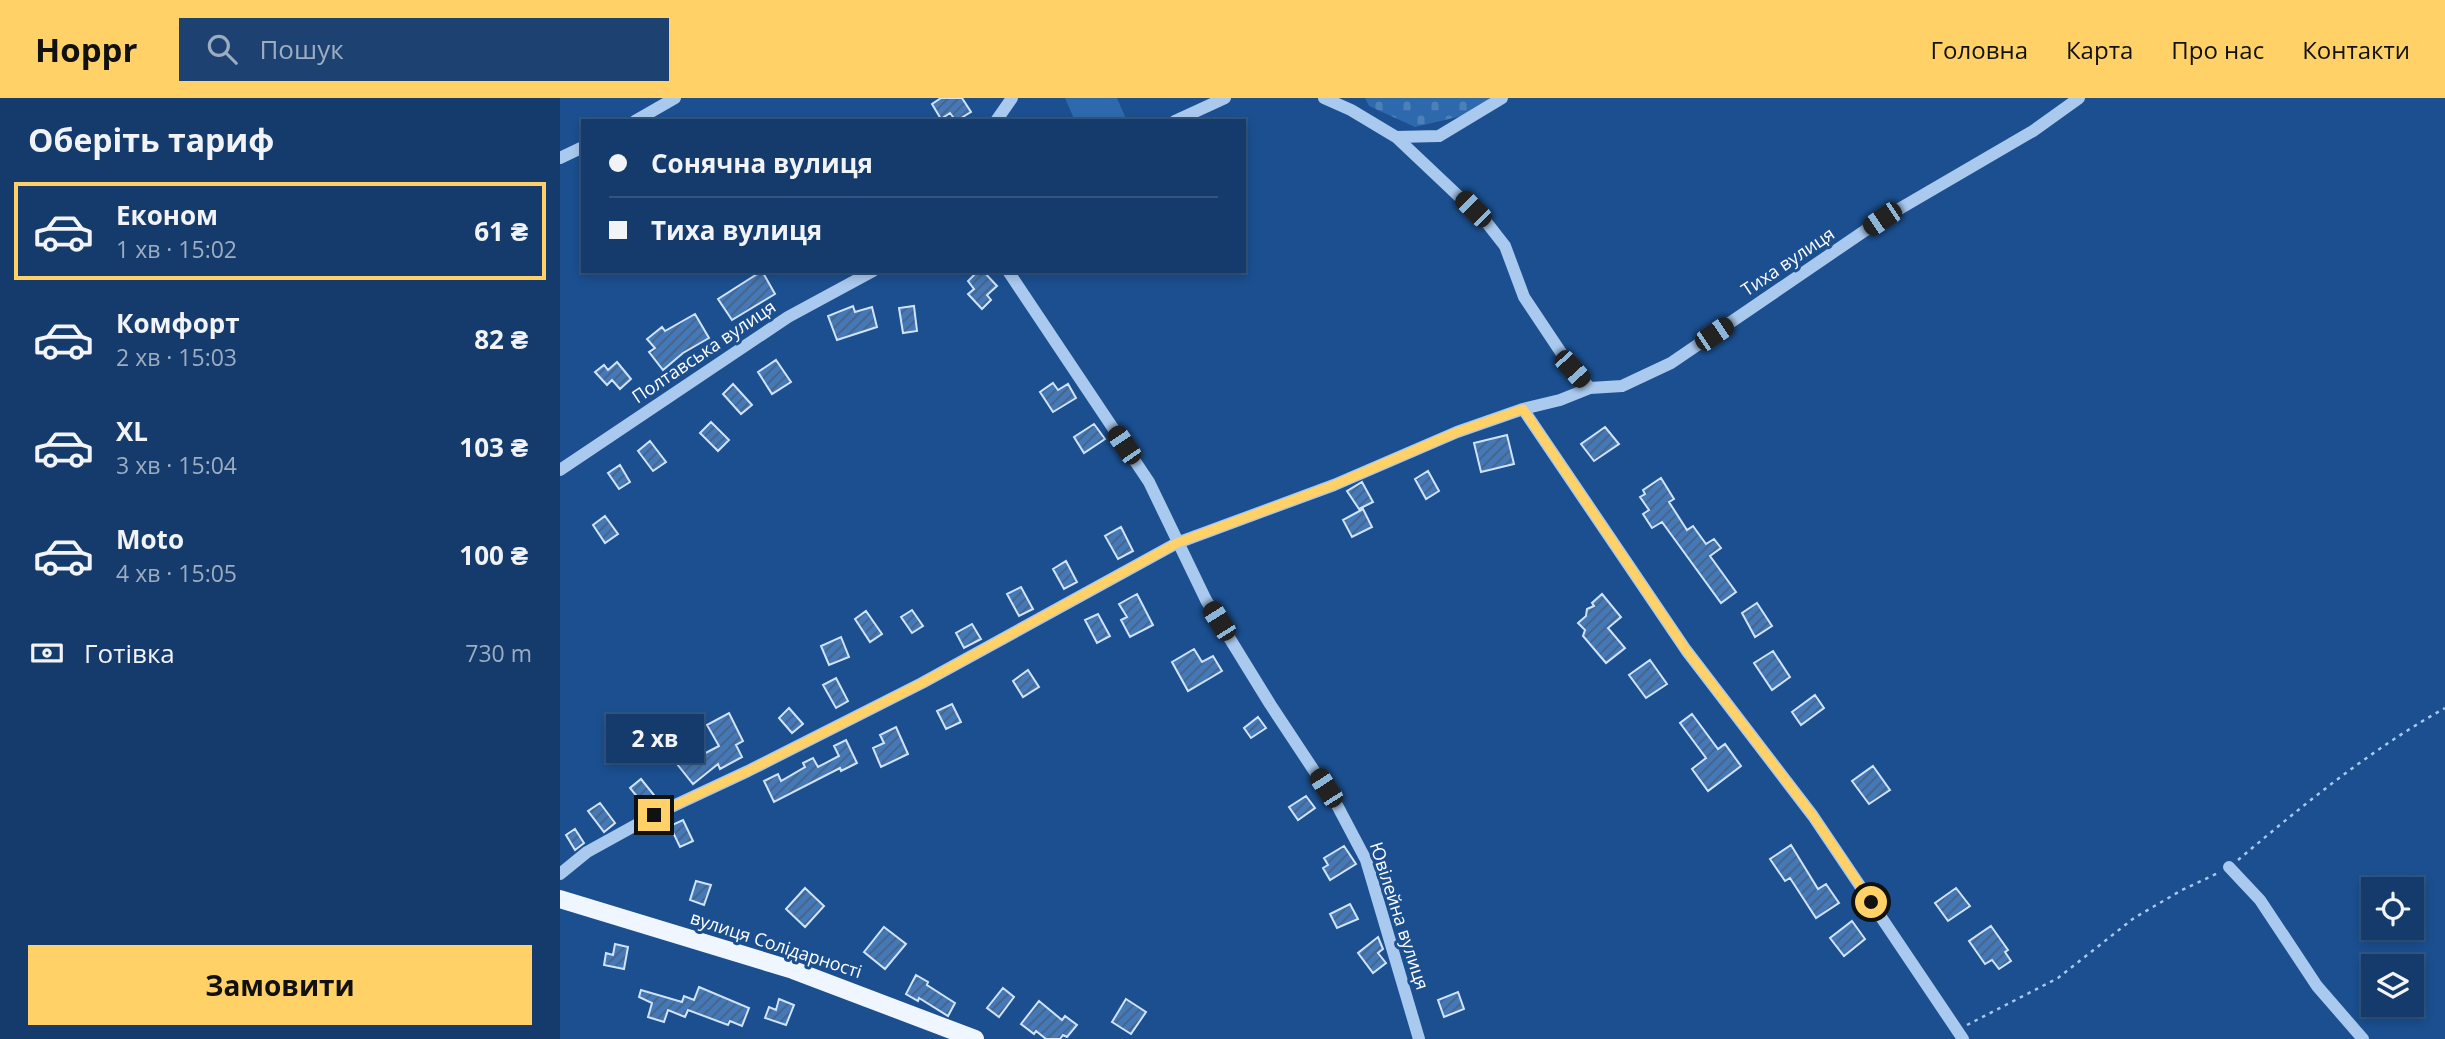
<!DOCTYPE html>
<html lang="uk">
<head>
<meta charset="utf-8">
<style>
  :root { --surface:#143b6b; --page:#1d4271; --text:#f1f3f6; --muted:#9dadc1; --line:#33557e; --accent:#ffd166 }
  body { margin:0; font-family:"Open Sans",sans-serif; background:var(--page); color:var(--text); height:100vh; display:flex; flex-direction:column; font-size:26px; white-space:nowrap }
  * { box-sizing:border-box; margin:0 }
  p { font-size:23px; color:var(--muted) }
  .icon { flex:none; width:38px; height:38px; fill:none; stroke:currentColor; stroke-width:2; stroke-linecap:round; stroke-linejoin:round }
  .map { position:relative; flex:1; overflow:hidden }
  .drawer { display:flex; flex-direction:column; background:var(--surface); width:560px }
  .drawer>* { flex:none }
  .banner { position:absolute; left:21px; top:21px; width:665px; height:154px; border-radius:0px; box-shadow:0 4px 10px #0003,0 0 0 2px var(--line); display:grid; align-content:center; height:154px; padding:0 28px; background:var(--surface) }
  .tools { position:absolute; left:1801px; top:779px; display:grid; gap:14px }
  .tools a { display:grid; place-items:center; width:63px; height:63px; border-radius:0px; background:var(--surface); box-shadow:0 4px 10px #0003,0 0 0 2px var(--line); font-size:35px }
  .end { position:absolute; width:32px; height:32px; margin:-16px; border:9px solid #ffd166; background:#111; box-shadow:0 0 0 4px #111 }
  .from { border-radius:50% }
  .bubble { position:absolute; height:49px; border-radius:0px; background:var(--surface); box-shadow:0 4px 10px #0003,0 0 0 2px var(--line); font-size:23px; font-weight:700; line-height:49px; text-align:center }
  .car { position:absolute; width:21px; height:42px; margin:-21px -10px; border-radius:9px; box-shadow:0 0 5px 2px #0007; background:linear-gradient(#222 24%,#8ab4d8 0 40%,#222 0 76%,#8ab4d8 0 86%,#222 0) }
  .banner b { display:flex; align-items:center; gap:24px; height:66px; font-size:26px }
  .banner b+b { border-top:2px solid var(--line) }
  .banner i { width:18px; height:18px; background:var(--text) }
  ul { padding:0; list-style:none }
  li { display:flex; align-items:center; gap:21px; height:98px; margin:0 14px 10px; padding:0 14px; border:4px solid transparent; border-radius:0px }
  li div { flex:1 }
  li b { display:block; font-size:26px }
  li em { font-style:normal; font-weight:700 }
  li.selected { border-color:var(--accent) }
  li>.icon { width:63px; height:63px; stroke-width:1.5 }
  h2 { padding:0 28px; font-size:32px; line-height:84px }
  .pay { display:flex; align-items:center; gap:18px; height:77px; padding:0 28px; font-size:26px }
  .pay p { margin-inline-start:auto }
  .button { display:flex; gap:14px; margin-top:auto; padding:14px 28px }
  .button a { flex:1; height:80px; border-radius:0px; background:var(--accent); color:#111; font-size:28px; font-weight:700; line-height:80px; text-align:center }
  header { display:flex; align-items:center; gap:42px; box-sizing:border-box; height:98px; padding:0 35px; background:var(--accent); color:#111 }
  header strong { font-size:33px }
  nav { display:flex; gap:38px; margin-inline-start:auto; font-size:24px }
  .search { width:490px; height:63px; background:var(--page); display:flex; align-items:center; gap:18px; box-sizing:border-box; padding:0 24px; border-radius:0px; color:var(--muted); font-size:26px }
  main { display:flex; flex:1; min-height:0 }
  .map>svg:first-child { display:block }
</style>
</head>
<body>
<header>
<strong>Hoppr</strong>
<div class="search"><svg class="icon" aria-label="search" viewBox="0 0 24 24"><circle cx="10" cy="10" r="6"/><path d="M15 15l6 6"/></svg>Пошук</div>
<nav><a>Головна</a><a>Карта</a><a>Про нас</a><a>Контакти</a></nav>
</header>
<main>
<section class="drawer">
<h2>Оберіть тариф</h2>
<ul>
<li class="selected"><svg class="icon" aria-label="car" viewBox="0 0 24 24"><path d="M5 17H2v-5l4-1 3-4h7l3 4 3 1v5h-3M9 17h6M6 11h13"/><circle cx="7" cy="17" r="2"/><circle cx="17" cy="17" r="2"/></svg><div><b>Економ</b><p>1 хв · 15:02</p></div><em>61 ₴</em></li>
<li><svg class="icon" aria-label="car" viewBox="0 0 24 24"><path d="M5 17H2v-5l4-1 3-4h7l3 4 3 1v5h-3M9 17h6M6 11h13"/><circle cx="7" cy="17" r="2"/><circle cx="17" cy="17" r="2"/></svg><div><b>Комфорт</b><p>2 хв · 15:03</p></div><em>82 ₴</em></li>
<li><svg class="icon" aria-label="car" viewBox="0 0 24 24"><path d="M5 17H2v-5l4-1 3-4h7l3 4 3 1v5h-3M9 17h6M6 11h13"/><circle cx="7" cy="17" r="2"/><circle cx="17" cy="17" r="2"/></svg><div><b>XL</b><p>3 хв · 15:04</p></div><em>103 ₴</em></li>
<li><svg class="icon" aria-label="car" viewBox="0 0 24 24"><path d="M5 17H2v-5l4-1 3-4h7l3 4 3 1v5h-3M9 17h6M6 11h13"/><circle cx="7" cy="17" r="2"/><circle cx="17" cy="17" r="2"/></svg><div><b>Moto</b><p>4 хв · 15:05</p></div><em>100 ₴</em></li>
</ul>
<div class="pay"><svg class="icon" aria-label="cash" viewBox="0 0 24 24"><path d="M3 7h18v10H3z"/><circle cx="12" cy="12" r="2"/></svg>Готівка<p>730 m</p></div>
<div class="button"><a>Замовити</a></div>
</section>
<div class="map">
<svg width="1885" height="941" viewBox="0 0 1885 941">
  <defs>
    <pattern id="cemetery-stones" width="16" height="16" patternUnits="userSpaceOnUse" patternTransform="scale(1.75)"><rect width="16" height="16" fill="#2e69ad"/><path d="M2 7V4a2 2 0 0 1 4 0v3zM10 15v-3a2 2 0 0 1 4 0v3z" fill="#4d80b9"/></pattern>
    <pattern id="building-hatch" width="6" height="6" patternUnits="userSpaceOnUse" patternTransform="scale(1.75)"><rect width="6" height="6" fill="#4478b7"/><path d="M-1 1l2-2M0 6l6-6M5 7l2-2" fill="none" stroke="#486282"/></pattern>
  </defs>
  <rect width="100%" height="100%" fill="#1b4f8f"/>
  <path fill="url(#cemetery-stones)" d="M 805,0 L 930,0 L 906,17 L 855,29 L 809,8 Z"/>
  <path fill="#2e69ad" d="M 505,0 L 557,0 L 567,23 L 515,23 Z"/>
  <path fill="url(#building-hatch)" stroke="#cfe3fa" stroke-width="2" d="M 381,0 L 402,0 L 411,14 L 396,23 L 390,15 L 381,21 L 372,6 Z
    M 202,173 L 215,196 L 172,222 L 158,201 Z
    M 418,173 L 423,173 L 437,188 L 427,197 L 431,202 L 422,211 L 408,196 L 414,191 L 408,183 Z
    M 293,208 L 295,214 L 312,209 L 317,229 L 277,242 L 268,218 Z
    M 354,208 L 357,233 L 343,235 L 339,210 Z
    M 135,216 L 149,240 L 123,255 L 103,272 L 89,254 L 95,250 L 87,241 L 102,229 L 105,233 Z
    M 216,262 L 231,284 L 212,296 L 198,274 Z
    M 57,264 L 71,281 L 60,291 L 52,282 L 47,287 L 35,274 L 44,267 L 48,272 Z
    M 493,285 L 498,292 L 508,286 L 516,300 L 493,314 L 480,294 Z
    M 173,286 L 192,307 L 181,316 L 163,296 Z
    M 151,324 L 169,342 L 158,353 L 140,335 Z
    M 534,326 L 545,341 L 524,355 L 514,339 Z
    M 1045,329 L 1059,346 L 1034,363 L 1021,346 Z
    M 947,337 L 954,366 L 921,374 L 914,345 Z
    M 90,343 L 106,364 L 93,373 L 78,353 Z
    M 60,367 L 70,384 L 59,391 L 48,375 Z
    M 868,373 L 879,393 L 866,401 L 855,381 Z
    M 1101,380 L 1114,401 L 1109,404 L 1127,432 L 1133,428 L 1146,446 L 1154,441 L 1161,450 L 1150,458 L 1176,494 L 1161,505 L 1102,424 L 1092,430 L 1083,416 L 1089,412 L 1080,399 L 1085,396 L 1083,392 Z
    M 802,384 L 813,404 L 799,411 L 787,393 Z
    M 803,411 L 812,429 L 792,439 L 783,422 Z
    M 45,418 L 58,436 L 45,445 L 33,427 Z
    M 561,429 L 573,453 L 558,461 L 545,438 Z
    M 506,463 L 517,484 L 504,491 L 493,471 Z
    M 461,489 L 473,511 L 459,518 L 447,496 Z
    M 577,496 L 593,527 L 570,539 L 561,522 L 567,519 L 559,506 Z
    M 1042,496 L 1061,519 L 1048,530 L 1065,550 L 1046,565 L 1023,538 L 1025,532 L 1018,525 L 1026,518 L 1027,511 L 1034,508 L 1032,505 Z
    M 1197,505 L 1212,528 L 1195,539 L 1182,515 Z
    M 352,512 L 363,528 L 352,535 L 341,519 Z
    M 306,513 L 322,536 L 310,544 L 295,521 Z
    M 538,516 L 550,538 L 537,545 L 525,522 Z
    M 412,526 L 421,541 L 404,550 L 396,535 Z
    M 281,539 L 289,559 L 269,567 L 261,548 Z
    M 634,551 L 642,564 L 653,558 L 662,573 L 628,593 L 612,564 Z
    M 1213,553 L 1230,579 L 1212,592 L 1194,565 Z
    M 1090,562 L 1107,586 L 1086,600 L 1069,577 Z
    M 468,572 L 479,589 L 463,599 L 453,583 Z
    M 276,580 L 288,603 L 276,610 L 263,587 Z
    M 1255,597 L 1264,610 L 1241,627 L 1232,614 Z
    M 392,606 L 401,624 L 386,631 L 377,613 Z
    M 229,610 L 243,626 L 232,635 L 219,620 Z
    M 169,615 L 183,643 L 176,647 L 182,659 L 160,671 L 158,666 L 133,686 L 117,666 L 132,655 L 136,660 L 159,648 L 147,627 Z
    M 1132,616 L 1158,651 L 1165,646 L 1181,668 L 1148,693 L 1132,671 L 1146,660 L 1120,625 Z
    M 698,619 L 706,630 L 691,640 L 684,630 Z
    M 336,629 L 348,656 L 321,669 L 313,650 L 324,645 L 320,637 Z
    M 286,642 L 297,665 L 281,673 L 280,670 L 214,704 L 204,683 L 218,676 L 221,683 L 245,669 L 243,665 L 253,660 L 258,669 L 279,658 L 274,648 Z
    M 1313,668 L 1330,692 L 1309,706 L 1292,683 Z
    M 81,681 L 94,697 L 83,706 L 70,690 Z
    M 746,698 L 755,710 L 738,722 L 729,709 Z
    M 40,705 L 55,725 L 44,734 L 28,713 Z
    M 123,722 L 133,743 L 120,749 L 110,728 Z
    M 15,731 L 24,745 L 15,752 L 6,737 Z
    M 1231,747 L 1258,791 L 1266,786 L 1279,805 L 1256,820 L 1230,780 L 1225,783 L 1210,761 Z
    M 784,748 L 796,766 L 770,782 L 763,770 L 768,767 L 764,760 Z
    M 136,783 L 151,787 L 144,807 L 130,802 Z
    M 245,790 L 264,808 L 245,829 L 226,811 Z
    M 1396,790 L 1410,808 L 1388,823 L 1375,805 Z
    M 790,806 L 798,821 L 777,830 L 770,816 Z
    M 1292,823 L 1305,841 L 1284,858 L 1270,840 Z
    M 1431,828 L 1448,852 L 1445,854 L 1451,863 L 1439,871 L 1432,862 L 1425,866 L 1409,843 Z
    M 324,829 L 346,846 L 325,871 L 304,854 Z
    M 818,839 L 823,851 L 818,855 L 826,865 L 813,875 L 798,855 Z
    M 55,846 L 68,849 L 64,871 L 44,867 L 46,855 L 53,857 Z
    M 356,877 L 368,884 L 367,887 L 395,905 L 388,918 L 359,900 L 358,903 L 346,896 Z
    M 139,889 L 189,910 L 182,928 L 170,923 L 168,927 L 128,912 L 125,919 L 108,912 L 104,924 L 88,919 L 92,905 L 79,899 L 81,892 L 122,904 L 124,898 L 134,902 Z
    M 443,890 L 454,899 L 439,919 L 427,910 Z
    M 898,894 L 904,911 L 884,919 L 878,902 Z
    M 219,901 L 234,907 L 226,927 L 205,920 L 209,909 L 216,912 Z
    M 566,901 L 586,914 L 571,936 L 552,924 Z
    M 479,903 L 502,922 L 505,918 L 517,927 L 507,939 L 503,937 L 500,941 L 486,941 L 476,933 L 474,936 L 461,926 Z"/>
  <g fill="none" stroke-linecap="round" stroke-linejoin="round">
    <path stroke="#a9c9ee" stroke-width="2.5" stroke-dasharray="3.5 5" stroke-linecap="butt" d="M 1678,762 C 1743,707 1810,652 1885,610
      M 1407,927 L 1498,880 L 1574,820 L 1622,792 L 1658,775"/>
    <path stroke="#a9c9ee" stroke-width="12" d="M 764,0 L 791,12 L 836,39 L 879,38 L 942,0
      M 75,23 L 115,0
      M 436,23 L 452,0
      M 615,23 L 665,0
      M 836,39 L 927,125 L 945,148 L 964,199 L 1012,271 L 1030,290
      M 0,60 L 23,49
      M 448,173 L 589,384 L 646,502 L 710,606 L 778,709 L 806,762 L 859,941
      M 963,311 L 1126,552 L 1253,718 L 1403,941
      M 0,372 L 228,219 L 313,173
      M 1669,769 L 1700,802 L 1757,888 L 1803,941
      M 0,776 L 27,754 L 94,717 L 188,673 L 362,585 L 617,445 L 774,387 L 897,334 L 963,311 L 1000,302 L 1030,290 L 1062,288 L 1111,265 L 1322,121 L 1473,33 L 1519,0"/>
    <path stroke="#f0f6ff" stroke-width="18" d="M 0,801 L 233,872 L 415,941"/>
  </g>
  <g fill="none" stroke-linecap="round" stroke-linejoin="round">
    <path stroke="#ffd166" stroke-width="9" d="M 94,717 L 188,673 L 362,585 L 617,445 L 774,387 L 897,334 L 963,311 L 1126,552 L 1253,718 L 1311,804"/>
  </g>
  <g text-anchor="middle" stroke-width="6" stroke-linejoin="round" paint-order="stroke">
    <g font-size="18" fill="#fff" stroke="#1b4f8f">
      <text transform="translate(1228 164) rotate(-34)" y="6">Тиха вулиця</text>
      <text transform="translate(144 254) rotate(-34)" y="6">Полтавська вулиця</text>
      <text transform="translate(839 818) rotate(72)" y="6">Ювілейна вулиця</text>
      <text transform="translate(216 847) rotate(18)" y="6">вулиця Солідарності</text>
    </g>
  </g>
</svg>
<div class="tools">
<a><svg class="icon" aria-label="locate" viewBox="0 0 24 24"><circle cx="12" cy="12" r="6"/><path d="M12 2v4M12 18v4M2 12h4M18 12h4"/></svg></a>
<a><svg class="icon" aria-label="layers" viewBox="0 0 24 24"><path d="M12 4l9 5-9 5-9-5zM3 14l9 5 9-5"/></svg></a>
</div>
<i class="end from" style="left:1311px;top:804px"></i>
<i class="end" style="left:94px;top:717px"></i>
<div class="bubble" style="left:46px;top:616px;width:98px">2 хв</div>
<i class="car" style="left:913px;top:111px;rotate:315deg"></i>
<i class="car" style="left:1322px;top:121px;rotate:236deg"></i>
<i class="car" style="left:1154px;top:236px;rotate:56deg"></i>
<i class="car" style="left:1012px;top:271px;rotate:138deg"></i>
<i class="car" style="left:564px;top:347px;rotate:326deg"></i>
<i class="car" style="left:659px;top:523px;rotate:328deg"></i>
<i class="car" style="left:766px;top:690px;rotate:327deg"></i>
<div class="banner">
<b><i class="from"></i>Сонячна вулиця</b>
<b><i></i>Тиха вулиця</b>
</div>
</div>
</main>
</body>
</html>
